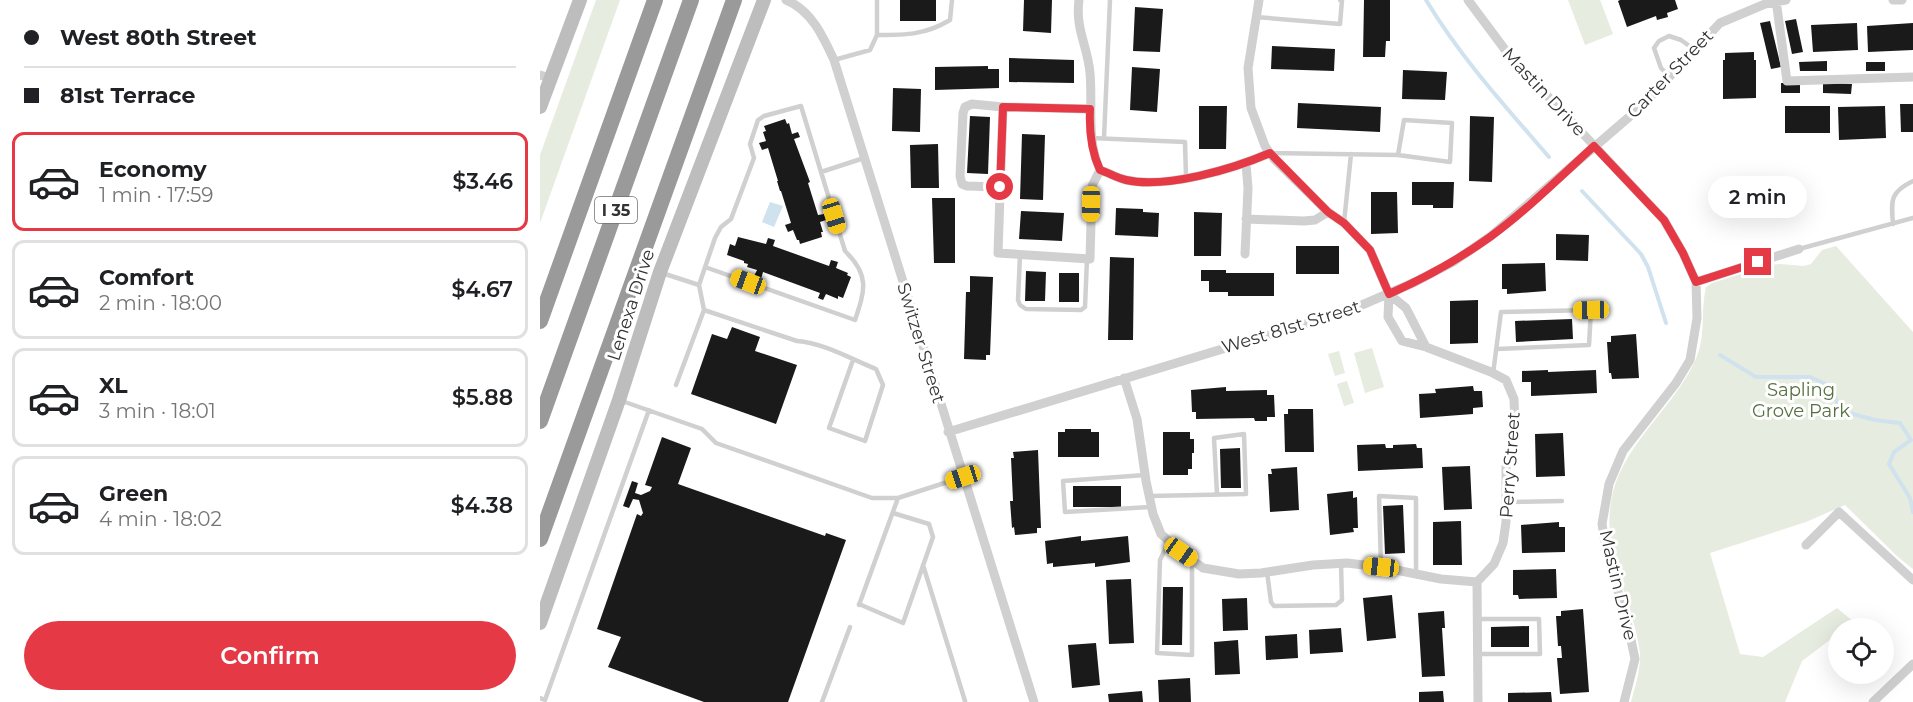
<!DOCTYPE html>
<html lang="en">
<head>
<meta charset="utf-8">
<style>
  :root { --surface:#fff; --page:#f6f6f6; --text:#202124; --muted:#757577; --line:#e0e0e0; --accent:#e63946 }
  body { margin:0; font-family:Montserrat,sans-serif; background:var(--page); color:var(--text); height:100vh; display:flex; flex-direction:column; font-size:22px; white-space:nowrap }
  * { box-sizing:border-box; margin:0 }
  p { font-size:20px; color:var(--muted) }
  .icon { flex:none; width:33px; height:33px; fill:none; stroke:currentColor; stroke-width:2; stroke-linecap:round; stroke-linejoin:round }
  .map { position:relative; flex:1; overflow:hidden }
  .side { display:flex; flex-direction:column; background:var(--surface); width:540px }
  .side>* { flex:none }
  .banner { display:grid; align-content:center; height:132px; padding:0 24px; background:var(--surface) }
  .buttons { position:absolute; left:1288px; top:618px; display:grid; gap:12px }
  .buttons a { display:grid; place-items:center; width:66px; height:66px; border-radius:50%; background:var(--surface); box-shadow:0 6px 24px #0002; font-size:30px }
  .end { position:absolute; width:27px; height:27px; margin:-14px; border:8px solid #e63946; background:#fff; box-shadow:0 0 0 3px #fff }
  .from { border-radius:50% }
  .bubble { position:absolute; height:42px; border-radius:21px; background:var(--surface); box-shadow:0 6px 24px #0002; font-size:20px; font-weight:600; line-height:42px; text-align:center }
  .car { position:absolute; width:18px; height:36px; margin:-18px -9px; border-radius:8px; box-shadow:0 0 4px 2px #0007; background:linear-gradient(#f5c518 24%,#345 0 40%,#f5c518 0 76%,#345 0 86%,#f5c518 0) }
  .banner b { display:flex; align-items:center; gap:21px; height:57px; font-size:22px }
  .banner b+b { border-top:2px solid var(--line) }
  .banner i { width:15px; height:15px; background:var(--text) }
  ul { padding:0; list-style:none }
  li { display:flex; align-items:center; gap:18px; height:99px; margin:0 12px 9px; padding:0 12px; border:3px solid var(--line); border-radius:12px }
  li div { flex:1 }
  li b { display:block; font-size:22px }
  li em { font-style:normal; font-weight:600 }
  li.active { border-color:var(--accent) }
  li>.icon { width:54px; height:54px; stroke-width:1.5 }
  .action { display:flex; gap:12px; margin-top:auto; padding:12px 24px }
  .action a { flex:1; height:69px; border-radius:36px; background:var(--accent); color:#fff; font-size:24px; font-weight:600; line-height:69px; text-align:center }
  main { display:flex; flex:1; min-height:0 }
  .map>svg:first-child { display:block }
</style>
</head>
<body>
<main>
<section class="side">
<div class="banner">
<b><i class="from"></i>West 80th Street</b>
<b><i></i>81st Terrace</b>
</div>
<ul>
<li class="active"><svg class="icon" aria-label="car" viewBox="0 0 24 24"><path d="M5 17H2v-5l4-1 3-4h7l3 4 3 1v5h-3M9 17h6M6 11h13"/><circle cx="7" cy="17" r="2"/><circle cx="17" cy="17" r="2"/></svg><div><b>Economy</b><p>1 min · 17:59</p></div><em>$3.46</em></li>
<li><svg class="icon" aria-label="car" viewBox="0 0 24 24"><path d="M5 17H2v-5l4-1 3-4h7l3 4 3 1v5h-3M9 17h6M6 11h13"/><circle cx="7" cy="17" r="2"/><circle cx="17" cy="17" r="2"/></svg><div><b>Comfort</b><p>2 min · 18:00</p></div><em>$4.67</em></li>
<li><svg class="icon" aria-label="car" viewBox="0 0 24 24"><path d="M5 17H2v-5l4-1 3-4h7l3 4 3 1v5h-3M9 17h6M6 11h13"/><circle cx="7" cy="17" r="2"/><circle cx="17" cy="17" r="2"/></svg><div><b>XL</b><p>3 min · 18:01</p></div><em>$5.88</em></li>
<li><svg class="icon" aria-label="car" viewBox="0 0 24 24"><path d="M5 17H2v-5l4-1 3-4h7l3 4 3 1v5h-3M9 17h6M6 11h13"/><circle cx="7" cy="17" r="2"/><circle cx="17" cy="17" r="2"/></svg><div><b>Green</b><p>4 min · 18:02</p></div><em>$4.38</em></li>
</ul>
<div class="action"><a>Confirm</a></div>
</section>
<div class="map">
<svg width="1373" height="702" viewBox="0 0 1373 702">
  <rect width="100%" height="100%" fill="#fff"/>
  <path fill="#e6ecdf" d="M 56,0 L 80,0 L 0,223 L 0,155 Z
    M 1028,0 L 1060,0 L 1073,34 L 1045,45 Z
    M 1296,246 L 1373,332 L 1373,569 L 1358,557 L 1305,505 L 1266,522 L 1170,553 L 1200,654 L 1223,657 L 1297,608 L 1314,622 L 1305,628 L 1299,628 L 1299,633 L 1262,661 L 1245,702 L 1091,702 C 1095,687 1101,669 1100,653 C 1094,602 1062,555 1071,502 C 1079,448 1131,411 1154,363 C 1167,338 1160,313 1166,287 L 1172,283 L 1230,265 L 1240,264 L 1264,266 L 1271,264 L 1282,250 Z
    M 832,348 L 844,387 L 825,393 L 814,353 Z
    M 799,351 L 805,373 L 795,376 L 788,354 Z
    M 807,381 L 814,403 L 804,406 L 797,384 Z"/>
  <path fill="#cfe2ee" d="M 230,202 L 243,206 L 234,227 L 222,222 Z"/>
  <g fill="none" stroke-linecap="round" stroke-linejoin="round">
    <path stroke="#cfe2ee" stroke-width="4" d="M 886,0 C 921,58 965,106 1009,157
      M 1042,191 L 1101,254 L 1108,267 L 1126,323
      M 1180,355 L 1216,377 L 1270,377 L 1288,385 L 1302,411 L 1335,420 L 1360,423 L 1371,440 L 1354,452 L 1349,464 L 1370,498 L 1373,512"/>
  </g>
  <path fill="#1a1a1a" d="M 360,0 L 396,0 L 396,21 L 360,21 Z
    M 484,0 L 512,0 L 511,33 L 483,31 Z
    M 824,0 L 850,0 L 850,41 L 846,41 L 845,57 L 823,57 Z
    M 1080,0 L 1135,0 L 1138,9 L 1127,13 L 1128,17 L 1117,20 L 1116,16 L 1087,27 L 1078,1 Z
    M 595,7 L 623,9 L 620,52 L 593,51 Z
    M 1256,19 L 1263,52 L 1252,54 L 1245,21 Z
    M 1230,21 L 1241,67 L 1231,69 L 1220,23 Z
    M 1317,23 L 1318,50 L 1273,52 L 1271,25 Z
    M 1373,23 L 1373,50 L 1328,52 L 1327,26 Z
    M 732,46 L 795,49 L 794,71 L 731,69 Z
    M 1214,52 L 1214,60 L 1216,60 L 1216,98 L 1183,99 L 1183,60 L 1185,60 L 1185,53 Z
    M 469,58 L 534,60 L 534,83 L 469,82 Z
    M 1287,61 L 1287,71 L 1260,71 L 1259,62 Z
    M 1326,62 L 1345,62 L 1345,71 L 1326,71 Z
    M 448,66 L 448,69 L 459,69 L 459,88 L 395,90 L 395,67 Z
    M 592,67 L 620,69 L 617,112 L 590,110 Z
    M 863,70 L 907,72 L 905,100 L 862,99 Z
    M 1241,83 L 1260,83 L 1260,93 L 1241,93 Z
    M 1283,83 L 1312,84 L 1311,94 L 1283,93 Z
    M 353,88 L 381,89 L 380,132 L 352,131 Z
    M 758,103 L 841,107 L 840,132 L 757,128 Z
    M 1360,104 L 1373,104 L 1373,132 L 1361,132 Z
    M 659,106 L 687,106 L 686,149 L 659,149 Z
    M 1245,106 L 1290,106 L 1290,133 L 1245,133 Z
    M 1345,106 L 1346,138 L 1299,140 L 1298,107 Z
    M 430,116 L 450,117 L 448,174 L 427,173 Z
    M 930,116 L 954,117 L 952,182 L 929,181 Z
    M 245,119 L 247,124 L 249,123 L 252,134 L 258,132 L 260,137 L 254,139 L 270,182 L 268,183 L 278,215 L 284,214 L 286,220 L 280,222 L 283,232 L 281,232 L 282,237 L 260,244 L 259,240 L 257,240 L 253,230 L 248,232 L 245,225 L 251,223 L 241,191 L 240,191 L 237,181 L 238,181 L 228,148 L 222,150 L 219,143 L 226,141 L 223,132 L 226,131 L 224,126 Z
    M 482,134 L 505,135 L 503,200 L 480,199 Z
    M 398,144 L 399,188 L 371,188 L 370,145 Z
    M 872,182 L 914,182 L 913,208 L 893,208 L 893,205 L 872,205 Z
    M 831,192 L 857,192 L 858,233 L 831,234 Z
    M 392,198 L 415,198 L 415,263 L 394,263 Z
    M 576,208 L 603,209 L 603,212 L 619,213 L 618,237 L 575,235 Z
    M 481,211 L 524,213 L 522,241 L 479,239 Z
    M 654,212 L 682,213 L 681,256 L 654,256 Z
    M 1016,234 L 1049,235 L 1048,261 L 1016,260 Z
    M 198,237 L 226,244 L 228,238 L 235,240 L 233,246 L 289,266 L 291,260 L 298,262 L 296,268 L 308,273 L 307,275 L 311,277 L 303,298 L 298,296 L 298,299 L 286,294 L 283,300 L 278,298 L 280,293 L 223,272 L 221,279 L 214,276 L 217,270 L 207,267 L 208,264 L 204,263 L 204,261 L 187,255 L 190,244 L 195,246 Z
    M 756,246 L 799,246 L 799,274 L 756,274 Z
    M 570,257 L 594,258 L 593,340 L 568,340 Z
    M 1005,263 L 1006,291 L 967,294 L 967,289 L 962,289 L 962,264 Z
    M 661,270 L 686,270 L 686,273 L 734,273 L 734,296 L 688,296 L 688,292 L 669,292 L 669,281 L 661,281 Z
    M 486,271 L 506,272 L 505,301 L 485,301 Z
    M 519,273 L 539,273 L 539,302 L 519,302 Z
    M 430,276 L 453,277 L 450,355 L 446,355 L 446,360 L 424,359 L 426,292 L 430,292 Z
    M 938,300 L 938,343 L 910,344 L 910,301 Z
    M 1032,319 L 1033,339 L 976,342 L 975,321 Z
    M 192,327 L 220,337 L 215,351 L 257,365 L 236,424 L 151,394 L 172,334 L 187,339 Z
    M 1096,334 L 1099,378 L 1072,379 L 1071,373 L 1069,373 L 1067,342 L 1071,342 L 1071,336 Z
    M 1008,370 L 1008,372 L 1056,370 L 1057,393 L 991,396 L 991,382 L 982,382 L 982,371 Z
    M 933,386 L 934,391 L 942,391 L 943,407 L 933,408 L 933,414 L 880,418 L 879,394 L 896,393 L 895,389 Z
    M 686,387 L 686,391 L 727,390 L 727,395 L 734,395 L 735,417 L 727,417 L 727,421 L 715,421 L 714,418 L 656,419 L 656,412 L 652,412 L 651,390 Z
    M 748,409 L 773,409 L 774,452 L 745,452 L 744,414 L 748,414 Z
    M 525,429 L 551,429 L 551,432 L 559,432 L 559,457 L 518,457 L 518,432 L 525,432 Z
    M 623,432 L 650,432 L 650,439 L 654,439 L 654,453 L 652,453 L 652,469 L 648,469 L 648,475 L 623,475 Z
    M 1023,433 L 1025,476 L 996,477 L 995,434 Z
    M 122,437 L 151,448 L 138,484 L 285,536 L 286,533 L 306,540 L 248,702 L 164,702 L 68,667 L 81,637 L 57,629 L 97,514 L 101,516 L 103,513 L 99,500 L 93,499 L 89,508 L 83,506 L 92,481 L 98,483 L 95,493 L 101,495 L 110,491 L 112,487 L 105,485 Z
    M 845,444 L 846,448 L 853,448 L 853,445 L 876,444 L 877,448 L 882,448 L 883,468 L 818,471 L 817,445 Z
    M 700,448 L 701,488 L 681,488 L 680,449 Z
    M 498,450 L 501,528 L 497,528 L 497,533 L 475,535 L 474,527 L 472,528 L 470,501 L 473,501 L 471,458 L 474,458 L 473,452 Z
    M 930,466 L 932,509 L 904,510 L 902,467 Z
    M 757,467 L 759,510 L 730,512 L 728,474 L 732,474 L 731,469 Z
    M 533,486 L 581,486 L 581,507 L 533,507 Z
    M 813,491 L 813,498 L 817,497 L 818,528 L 813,528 L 814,532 L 790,535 L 787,494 Z
    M 863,505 L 865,553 L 845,554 L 843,506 Z
    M 921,521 L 922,565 L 893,565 L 893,522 Z
    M 1019,522 L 1019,527 L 1025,527 L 1025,552 L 982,553 L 981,525 Z
    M 541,536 L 541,541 L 588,536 L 590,562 L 555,567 L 555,563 L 513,567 L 513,563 L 507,564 L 505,541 Z
    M 1016,569 L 1017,598 L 979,599 L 978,595 L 973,595 L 973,570 Z
    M 591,579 L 594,643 L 569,644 L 566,580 Z
    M 623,587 L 643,587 L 642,645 L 622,645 Z
    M 852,595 L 856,638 L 827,641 L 823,598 Z
    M 707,598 L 708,630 L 683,631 L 682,599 Z
    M 1043,609 L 1049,692 L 1020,694 L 1017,658 L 1022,658 L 1021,646 L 1018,646 L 1016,616 L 1021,616 L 1021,611 Z
    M 904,611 L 905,628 L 902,628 L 905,676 L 882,677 L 878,613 Z
    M 989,626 L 989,647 L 951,647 L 951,627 Z
    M 801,628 L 803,652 L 770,654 L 769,630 Z
    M 757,634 L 758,658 L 726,660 L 725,636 Z
    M 698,640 L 700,674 L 675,675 L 674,642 Z
    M 556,643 L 560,685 L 532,688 L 528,645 Z
    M 650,678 L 651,702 L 619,702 L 618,680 Z
    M 602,691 L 603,702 L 569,702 L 568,694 Z
    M 903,691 L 904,702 L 879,702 L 879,692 Z
    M 1011,692 L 1012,702 L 968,702 L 968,693 Z"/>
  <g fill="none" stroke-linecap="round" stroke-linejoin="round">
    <path stroke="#d0d0d0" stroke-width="4.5" d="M 716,17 L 800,24 L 802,0 L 800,0
      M 337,35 C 366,35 385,35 410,20 L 412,0
      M 294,60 L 330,50 L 337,35 L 337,0
      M 1129,76 L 1121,68 L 1114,48 L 1119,41 L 1129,36 L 1141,40 L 1155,50
      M 551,138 L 645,142 L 646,177
      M 564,138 L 570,0
      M 730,153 L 858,155 L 864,120 L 912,123 L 910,162 L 858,155
      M 281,172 L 324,158
      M 804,223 L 811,154
      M 1353,224 C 1351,200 1350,192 1373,181
      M 1259,249 L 1373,218
      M 480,255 L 478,300 L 480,305 L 486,309 L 541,310 L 545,307 L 547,259
      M 122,273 L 159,285 L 175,238 L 181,227 L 191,219 L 214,158 L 210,144 L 218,120 L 224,116 L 261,106 L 305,251 C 330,275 325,290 315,320 L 165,267
      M 164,310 L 257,341 C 284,343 311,359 336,369 L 343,385 L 325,441 L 289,428 L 313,360
      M 953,374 L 961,312 L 1051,310 L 1049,345 L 957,349
      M 136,385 L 164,310 L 159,285
      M 82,401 L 162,429 L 176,443 L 332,498 L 358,498 L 423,477
      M 605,475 L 523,481 L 525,512 L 610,507
      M 610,496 L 706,494 L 704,434 L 674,438 L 677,494
      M 966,502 L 1022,501
      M 629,541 L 620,560 L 617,653 L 652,655 L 652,562
      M 383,565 L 425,701
      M 841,567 L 839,496 L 876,498 L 876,574
      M 727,572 L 731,602 L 734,606 L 796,605 L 802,600 L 801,564
      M 319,604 L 363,623 L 393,537 L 389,524 L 353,513
      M 319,605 L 358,498
      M 937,654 L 1000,654 L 999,619 L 938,619
      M 0,698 L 5,700 L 109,410
      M 282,702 L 310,627"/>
    <path stroke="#d0d0d0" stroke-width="9" d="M 246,0 C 271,10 283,36 294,60 L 494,702
      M 539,0 C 535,29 548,47 550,73 C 553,106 546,139 560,170 C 569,173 577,178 586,180 C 626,189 693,169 730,153
      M 719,0 L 708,68 L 711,108 L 725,146 L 734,159 L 788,212 L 804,223 L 830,250 L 849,294 L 866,308 L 886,347
      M 928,0 L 969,55 L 1124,220 L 1143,253 L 1156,282 L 1157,318 L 1150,360 L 1136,383 L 1083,451 L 1069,484 L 1062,524 L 1067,555 L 1087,621 L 1095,659 L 1084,702
      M 1236,0 L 1247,81 L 1373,77
      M 1353,0 L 1362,0
      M 0,75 L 10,78
      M 550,109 L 463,107 L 458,253 L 550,259 L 552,186 L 560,170
      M 460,187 L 427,186 L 422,184 L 420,176 L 423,113 L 425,107 L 432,104 L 463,107
      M 706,219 L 764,221 L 775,220 L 788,212
      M 705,254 L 708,188 L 706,164
      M 1156,282 L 1259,249
      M 849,294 L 848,317 L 862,341 L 886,347 L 951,372 L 966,380 L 974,399 L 975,424 L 966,467 L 966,522 L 963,543 L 954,564 L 937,582 L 938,702
      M 584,378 L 597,419 L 606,481 L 613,514 L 621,534 L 641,552 L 663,568 L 699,574 L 721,573 L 773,565 L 807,563 L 841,567 L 901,579 L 937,582
      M 408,432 L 808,311 L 875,282 L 913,262 L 951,236 L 1103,105 L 1180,23 L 1225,4 L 1246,0
      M 1266,545 L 1299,512 L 1373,580
      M 1333,702 L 1373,664"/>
    <path stroke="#bdbdbd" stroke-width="14" d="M 0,107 L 40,0
      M 0,623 L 79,400 L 120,272 L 224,0"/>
    <path stroke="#9a9a9a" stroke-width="16" d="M 0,321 L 115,0
      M 0,421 L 151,0
      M 0,539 L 194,0"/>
  </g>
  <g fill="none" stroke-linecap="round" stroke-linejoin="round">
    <path stroke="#e63946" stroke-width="8" d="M 460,187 L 463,107 L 550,109 C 549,130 551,151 560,170 C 569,173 577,178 586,180 C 626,189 693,169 730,153 L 788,212 L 804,223 L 830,250 L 849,294 C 885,278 918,260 950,237 C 987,210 1020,177 1054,146 L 1124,220 L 1143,253 L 1156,282 L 1218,262"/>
  </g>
  <g text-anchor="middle" stroke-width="6" stroke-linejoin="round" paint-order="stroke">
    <rect fill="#fff" stroke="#707070" stroke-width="1.5" x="55" y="197" width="42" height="26" rx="4.5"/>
    <g font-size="16" font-weight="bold" fill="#333">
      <text x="76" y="216">I 35</text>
    </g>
    <g font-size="18" fill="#333" stroke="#fff">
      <text transform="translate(1130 74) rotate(-46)" y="6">Carter Street</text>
      <text transform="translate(1004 92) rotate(47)" y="6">Mastin Drive</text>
      <text transform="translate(91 305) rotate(-72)" y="6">Lenexa Drive</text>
      <text transform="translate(751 327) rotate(-17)" y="6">West 81st Street</text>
      <text transform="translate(381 343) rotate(73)" y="6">Switzer Street</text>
      <text transform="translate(970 465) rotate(-86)" y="6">Perry Street</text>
      <text transform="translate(1078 585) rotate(77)" y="6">Mastin Drive</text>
    </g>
    <g font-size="18" fill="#56703f" stroke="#fff">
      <text x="1261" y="396">Sapling<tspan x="1261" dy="21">Grove Park</tspan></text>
    </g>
  </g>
</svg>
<div class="buttons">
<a><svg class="icon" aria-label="locate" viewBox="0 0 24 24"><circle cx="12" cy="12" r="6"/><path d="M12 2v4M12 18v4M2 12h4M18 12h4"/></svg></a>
</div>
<i class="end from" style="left:460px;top:187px"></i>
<i class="end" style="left:1218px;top:262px"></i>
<div class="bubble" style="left:1168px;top:176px;width:99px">2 min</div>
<i class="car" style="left:551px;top:204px;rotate:181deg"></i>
<i class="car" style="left:294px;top:216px;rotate:163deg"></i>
<i class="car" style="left:208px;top:282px;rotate:290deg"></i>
<i class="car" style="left:1051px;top:310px;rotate:269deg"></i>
<i class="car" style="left:423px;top:477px;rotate:252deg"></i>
<i class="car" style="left:641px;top:552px;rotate:125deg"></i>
<i class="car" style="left:841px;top:567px;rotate:276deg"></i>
</div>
</main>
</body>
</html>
